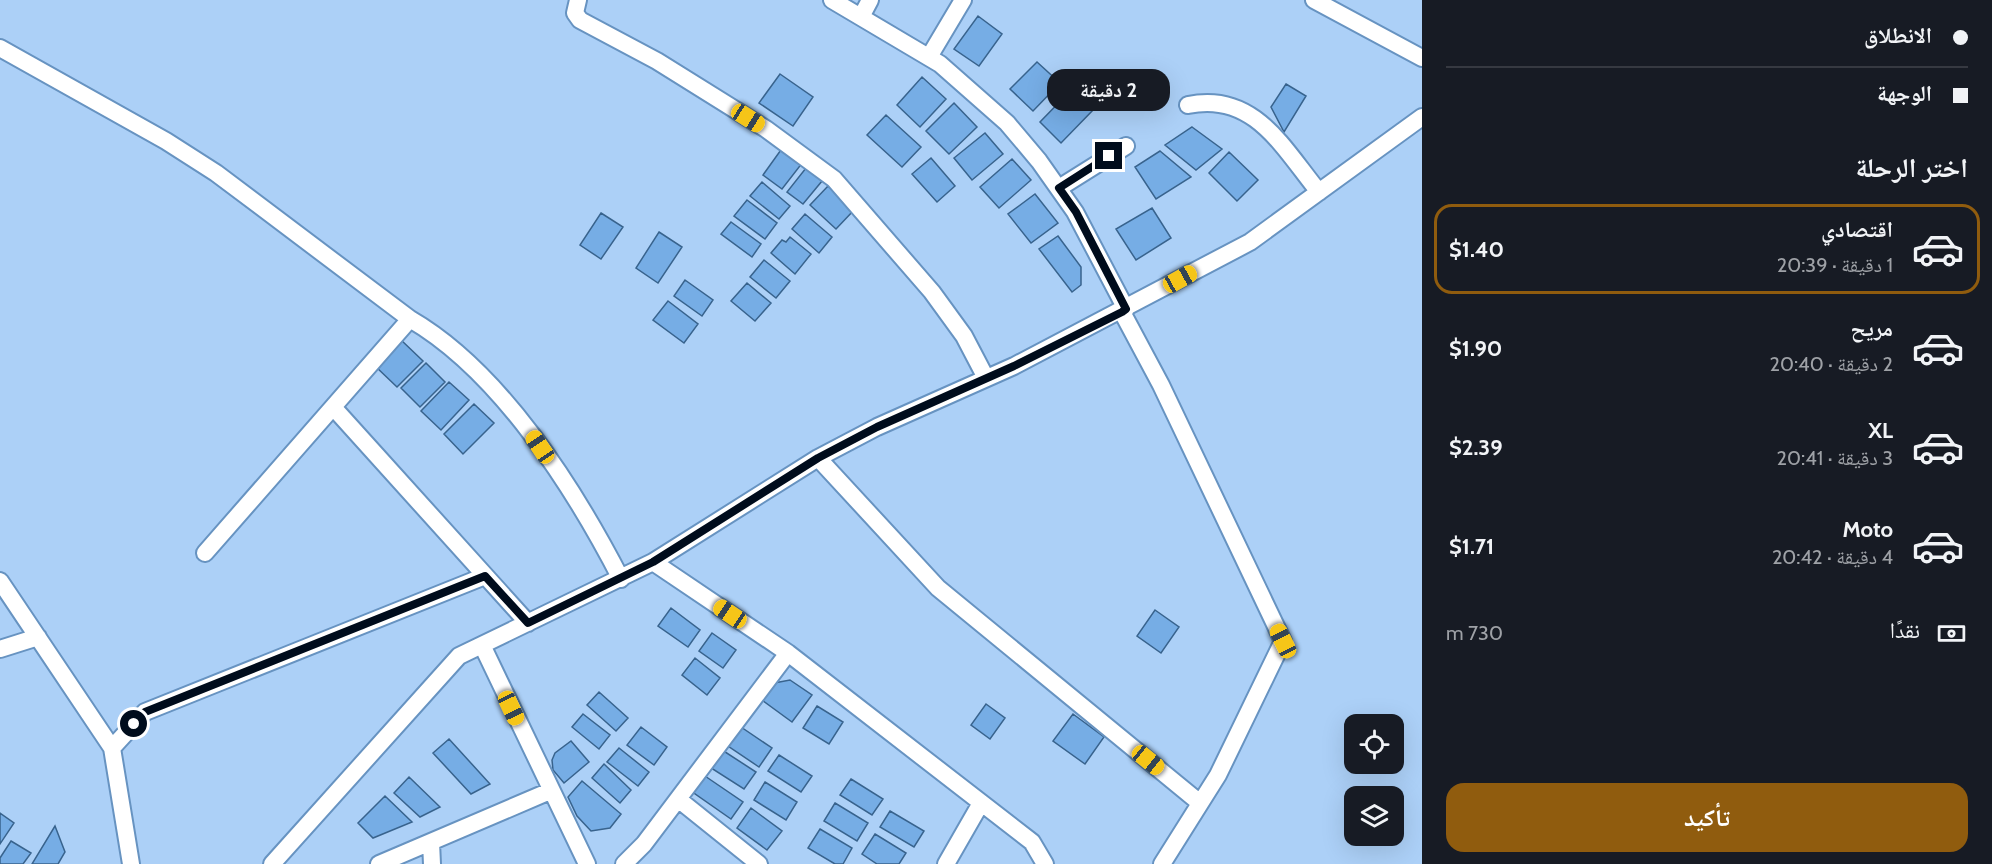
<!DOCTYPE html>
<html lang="ar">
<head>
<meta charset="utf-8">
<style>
  :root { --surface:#171b24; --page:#242831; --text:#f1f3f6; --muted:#9ea1a6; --line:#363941; --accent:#905c0e }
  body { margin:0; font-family:Cabin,"Noto Naskh Arabic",sans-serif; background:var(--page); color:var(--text); direction:rtl; height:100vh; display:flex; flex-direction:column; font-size:22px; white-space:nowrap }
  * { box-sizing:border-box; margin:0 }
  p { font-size:20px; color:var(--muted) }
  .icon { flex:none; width:33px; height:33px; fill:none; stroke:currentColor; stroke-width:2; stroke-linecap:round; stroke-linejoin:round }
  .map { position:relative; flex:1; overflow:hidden; direction:ltr }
  .panel { display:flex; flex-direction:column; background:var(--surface); width:570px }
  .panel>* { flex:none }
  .hud { display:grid; align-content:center; height:132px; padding:0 24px; background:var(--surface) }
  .fabs { position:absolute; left:1344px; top:714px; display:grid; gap:12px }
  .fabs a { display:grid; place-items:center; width:60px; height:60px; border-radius:12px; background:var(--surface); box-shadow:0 6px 24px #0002; font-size:30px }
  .end { position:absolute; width:27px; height:27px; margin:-14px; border:8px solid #000c1c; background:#fff; box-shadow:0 0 0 3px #fff }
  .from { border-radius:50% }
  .bubble { position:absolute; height:42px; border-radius:18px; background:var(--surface); box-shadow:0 6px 24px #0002; font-size:20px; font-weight:700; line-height:42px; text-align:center; direction:rtl }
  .car { position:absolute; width:18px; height:36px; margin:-18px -9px; border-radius:8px; box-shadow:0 0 4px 2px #0007; background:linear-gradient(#f5c518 24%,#345 0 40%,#f5c518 0 76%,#345 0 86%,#f5c518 0) }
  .hud b { display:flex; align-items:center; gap:21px; height:57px; font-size:22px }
  .hud b+b { border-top:2px solid var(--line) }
  .hud i { width:15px; height:15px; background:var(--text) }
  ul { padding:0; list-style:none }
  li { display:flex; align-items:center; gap:18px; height:90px; margin:0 12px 9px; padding:0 12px; border:3px solid transparent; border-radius:18px }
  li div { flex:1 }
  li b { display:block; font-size:22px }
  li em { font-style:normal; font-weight:700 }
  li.selected { border-color:var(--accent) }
  li>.icon { width:54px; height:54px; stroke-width:1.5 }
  h2 { padding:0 24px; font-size:27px; line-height:72px }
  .pay { display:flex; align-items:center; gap:15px; height:66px; padding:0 24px; font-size:22px }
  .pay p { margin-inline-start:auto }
  .button { display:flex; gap:12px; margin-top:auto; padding:12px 24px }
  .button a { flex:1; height:69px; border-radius:18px; background:var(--accent); color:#fff; font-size:24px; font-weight:700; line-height:69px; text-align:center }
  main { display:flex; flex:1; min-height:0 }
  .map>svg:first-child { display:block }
</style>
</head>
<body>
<main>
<section class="panel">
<div class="hud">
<b><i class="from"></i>الانطلاق</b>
<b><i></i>الوجهة</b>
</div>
<h2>اختر الرحلة</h2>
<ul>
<li class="selected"><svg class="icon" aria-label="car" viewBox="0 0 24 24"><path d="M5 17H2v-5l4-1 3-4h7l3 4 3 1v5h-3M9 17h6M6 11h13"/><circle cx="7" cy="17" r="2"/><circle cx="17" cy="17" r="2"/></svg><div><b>اقتصادي</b><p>1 دقيقة · 20:39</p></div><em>$1.40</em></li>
<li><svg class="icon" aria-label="car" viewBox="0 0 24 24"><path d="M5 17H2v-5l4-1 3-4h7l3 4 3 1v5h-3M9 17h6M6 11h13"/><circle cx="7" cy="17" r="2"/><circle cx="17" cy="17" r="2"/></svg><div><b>مريح</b><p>2 دقيقة · 20:40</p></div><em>$1.90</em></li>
<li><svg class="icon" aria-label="car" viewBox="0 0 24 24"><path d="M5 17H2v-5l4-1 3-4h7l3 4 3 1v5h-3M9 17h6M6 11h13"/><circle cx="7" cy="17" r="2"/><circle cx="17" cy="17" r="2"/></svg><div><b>XL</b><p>3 دقيقة · 20:41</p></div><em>$2.39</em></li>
<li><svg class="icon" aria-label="car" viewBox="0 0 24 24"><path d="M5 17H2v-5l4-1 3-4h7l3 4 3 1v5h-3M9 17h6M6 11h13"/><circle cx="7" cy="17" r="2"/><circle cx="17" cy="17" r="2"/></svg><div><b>Moto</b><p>4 دقيقة · 20:42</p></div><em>$1.71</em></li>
</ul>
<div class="pay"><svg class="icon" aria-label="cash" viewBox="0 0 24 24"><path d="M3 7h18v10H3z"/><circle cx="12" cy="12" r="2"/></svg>نقدًا<p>730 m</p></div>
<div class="button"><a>تأكيد</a></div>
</section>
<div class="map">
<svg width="1422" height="864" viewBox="0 0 1422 864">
  <rect width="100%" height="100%" fill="#acd0f7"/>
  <path fill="#76ade5" stroke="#38638d" stroke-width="1.5" d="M 978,16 L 1002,34 L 979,66 L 954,49 Z
    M 1037,62 L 1060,83 L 1033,111 L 1010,89 Z
    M 780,74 L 813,97 L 793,126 L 759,103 Z
    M 922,77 L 946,99 L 920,127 L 897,105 Z
    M 1286,84 L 1306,96 L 1284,132 L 1271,107 Z
    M 1073,88 L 1094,109 L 1061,143 L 1040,122 Z
    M 954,103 L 977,127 L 949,154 L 926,131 Z
    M 886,115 L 921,147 L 902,167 L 867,135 Z
    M 1192,127 L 1222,149 L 1196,170 L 1165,145 Z
    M 985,133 L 1003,154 L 972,180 L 954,158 Z
    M 783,147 L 803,162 L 782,189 L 763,175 Z
    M 1160,151 L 1191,177 L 1156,199 L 1135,167 Z
    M 1229,152 L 1258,180 L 1237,201 L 1209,173 Z
    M 931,158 L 955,186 L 937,202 L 912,174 Z
    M 1012,159 L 1031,180 L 999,208 L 980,187 Z
    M 806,168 L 822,181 L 803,204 L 787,192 Z
    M 762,182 L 790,206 L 779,219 L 750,196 Z
    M 828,186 L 854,210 L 836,229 L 810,205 Z
    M 1035,194 L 1058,223 L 1031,243 L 1008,214 Z
    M 747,200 L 777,223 L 765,239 L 734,216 Z
    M 1152,208 L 1171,238 L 1136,260 L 1116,229 Z
    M 601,213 L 623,227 L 601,259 L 580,245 Z
    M 805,214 L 832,237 L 819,253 L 792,229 Z
    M 731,222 L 761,244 L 752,257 L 721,234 Z
    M 659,232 L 682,247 L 658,283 L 636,268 Z
    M 1058,236 L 1081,267 L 1081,285 L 1072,292 L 1039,249 Z
    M 790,237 L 811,254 L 795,274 L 771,253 L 782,240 L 786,242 Z
    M 764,260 L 790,281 L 776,298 L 750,277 Z
    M 685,280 L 713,300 L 702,316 L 674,296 Z
    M 747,283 L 771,303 L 755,321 L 731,301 Z
    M 668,301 L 698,324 L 684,343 L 653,320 Z
    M 400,339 L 423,361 L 397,387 L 374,365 Z
    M 426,363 L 445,382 L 420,407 L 401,388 Z
    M 449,382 L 469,400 L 441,430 L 421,411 Z
    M 474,404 L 494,423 L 463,454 L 444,434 Z
    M 671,608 L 700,630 L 688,647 L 658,626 Z
    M 1155,610 L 1179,627 L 1161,653 L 1137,636 Z
    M 712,633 L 736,650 L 723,668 L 699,651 Z
    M 695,658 L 720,678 L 707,695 L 682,675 Z
    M 790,680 L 812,695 L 792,722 L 759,698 L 769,684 Z
    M 599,692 L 628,718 L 616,731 L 587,705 Z
    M 986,704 L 1005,718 L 990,739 L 971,725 Z
    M 817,706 L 843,722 L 829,744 L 803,728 Z
    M 583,714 L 610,735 L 599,749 L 572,727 Z
    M 1073,714 L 1104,737 L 1085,764 L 1053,741 Z
    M 738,725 L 772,748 L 759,767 L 725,744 Z
    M 641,727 L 667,747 L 654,765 L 627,745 Z
    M 449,739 L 490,784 L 471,794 L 433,753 Z
    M 571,741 L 589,762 L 564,783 L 553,770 L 552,760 L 555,753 Z
    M 619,748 L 649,772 L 638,786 L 607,762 Z
    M 719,748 L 756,772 L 744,789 L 708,766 Z
    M 779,755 L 812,776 L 801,792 L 768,771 Z
    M 604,764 L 631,790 L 620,803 L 592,778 Z
    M 702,774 L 743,802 L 731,819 L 691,791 Z
    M 409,777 L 440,807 L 420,817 L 394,793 Z
    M 851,779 L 883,799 L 872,815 L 840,795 Z
    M 582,781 L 621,814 L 610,828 L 591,831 L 577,816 L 568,797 Z
    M 765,782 L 797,802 L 786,820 L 754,800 Z
    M 385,796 L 412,822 L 373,838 L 358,823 Z
    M 835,803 L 868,823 L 857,841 L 824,821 Z
    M 751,808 L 782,831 L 767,850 L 737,828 Z
    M 890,811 L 924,831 L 914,847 L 880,827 Z
    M 0,813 L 14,823 L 0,844 Z
    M 55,826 L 65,852 L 58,864 L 32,864 Z
    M 820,829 L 852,848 L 843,864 L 835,864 L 808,848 Z
    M 875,834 L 906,853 L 899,864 L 877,864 L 862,854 Z
    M 11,841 L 31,853 L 23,864 L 0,864 L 0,858 Z"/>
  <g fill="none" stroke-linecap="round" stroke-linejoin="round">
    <defs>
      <path id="minor" d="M 578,0 L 575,13 L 580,20 L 657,61 L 766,129 L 834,179 L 932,292 L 964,336 L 986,378
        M 832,0 L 940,64 L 1007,123 L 1039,161 L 1075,212 L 1126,309
        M 1314,0 L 1422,58
        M 861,17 L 870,0
        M 0,48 L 166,141 L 216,173 L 410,319 C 500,371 574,488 621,579
        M 929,57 L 963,0
        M 1188,105 C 1254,91 1283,148 1319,192
        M 1059,188 L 1126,146
        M 1122,312 L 1161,385 L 1283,641 L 1218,775 L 1162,864
        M 333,407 L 528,623
        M 818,458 L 938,588 L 1200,803
        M 205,553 L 410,319
        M 653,562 L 788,653 L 1032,842 L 1045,864
        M 0,581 L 112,748 L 131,864
        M 482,645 L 587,864
        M 0,649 L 38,637
        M 112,748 L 145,712 L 485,576
        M 678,799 L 759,864
        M 431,842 L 432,864
        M 272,864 L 459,656 L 653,562 L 818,458 L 877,427 L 1014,366 L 1250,242 L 1422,117
        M 379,864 L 550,791
        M 624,864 L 644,844 L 788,653
        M 946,864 L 981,803"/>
    </defs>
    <use href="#minor" stroke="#6793c1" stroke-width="20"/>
    <use href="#minor" stroke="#fff" stroke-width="16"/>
  </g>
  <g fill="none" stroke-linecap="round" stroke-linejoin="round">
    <path stroke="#000c1c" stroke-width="8" d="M 134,724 L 145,712 L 485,576 L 528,623 L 653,562 L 818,458 L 877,427 L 1014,366 L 1122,312 L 1126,309 L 1076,212 L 1059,188 L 1109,156"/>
  </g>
</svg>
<div class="fabs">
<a><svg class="icon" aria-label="locate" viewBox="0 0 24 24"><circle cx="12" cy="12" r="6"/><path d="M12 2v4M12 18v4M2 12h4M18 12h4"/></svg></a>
<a><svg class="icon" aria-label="layers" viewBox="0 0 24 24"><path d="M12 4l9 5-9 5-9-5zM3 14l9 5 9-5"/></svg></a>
</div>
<i class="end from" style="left:134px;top:724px"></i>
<i class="end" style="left:1109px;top:156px"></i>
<div class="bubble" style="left:1047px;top:69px;width:123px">2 دقيقة</div>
<i class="car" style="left:748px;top:118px;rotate:122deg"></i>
<i class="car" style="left:1180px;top:279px;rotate:61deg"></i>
<i class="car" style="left:540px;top:447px;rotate:326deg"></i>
<i class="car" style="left:730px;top:614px;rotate:304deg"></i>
<i class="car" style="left:1283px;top:641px;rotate:334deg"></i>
<i class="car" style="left:511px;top:708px;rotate:155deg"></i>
<i class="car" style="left:1148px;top:760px;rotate:129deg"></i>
</div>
</main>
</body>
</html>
